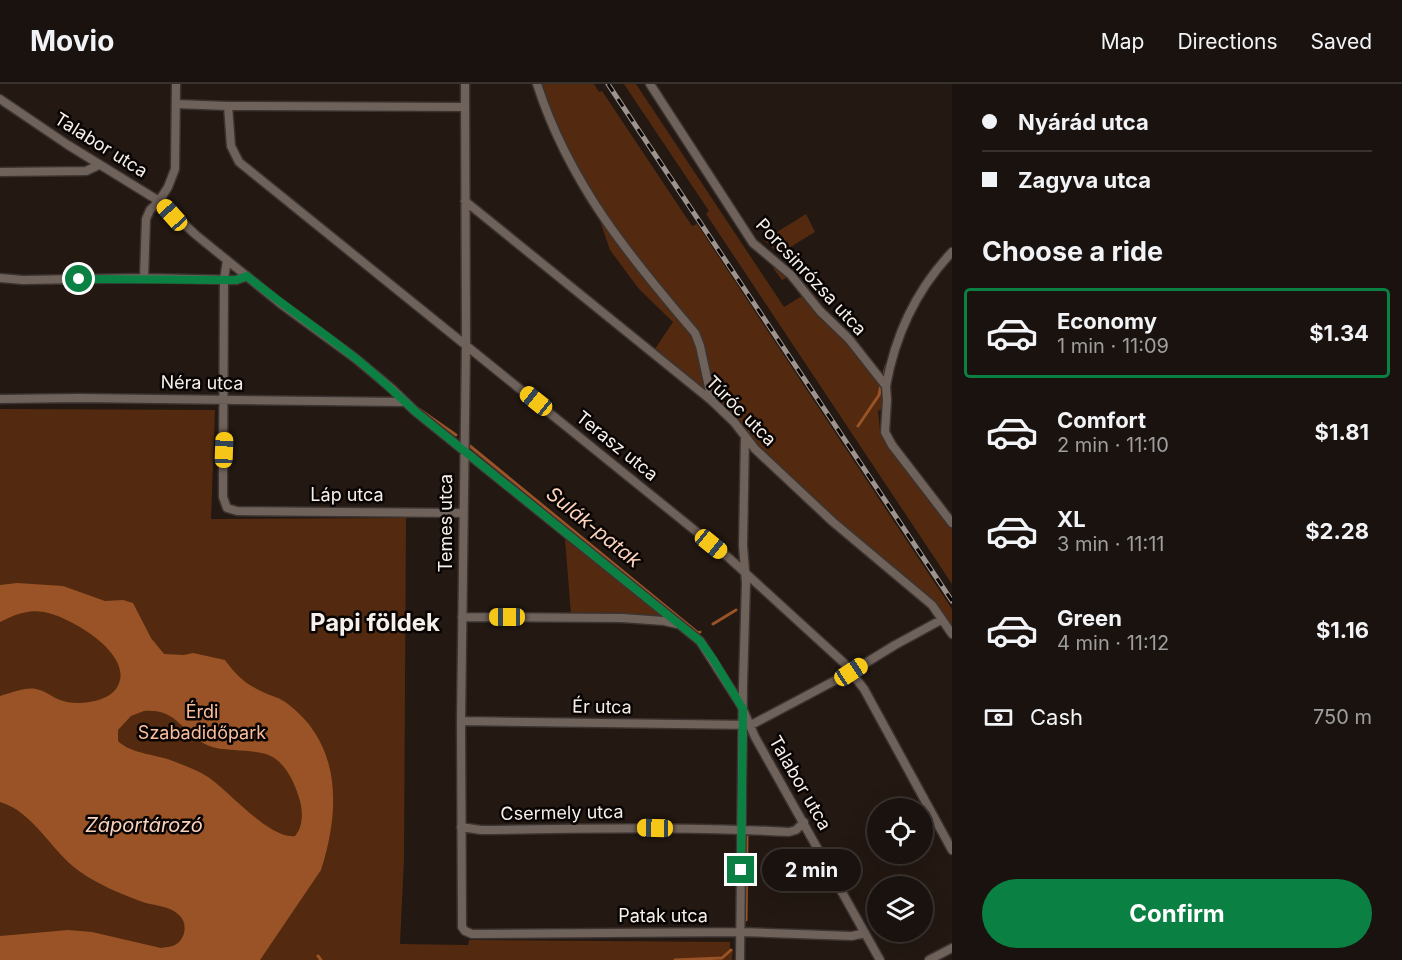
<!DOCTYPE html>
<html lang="en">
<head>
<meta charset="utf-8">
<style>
  :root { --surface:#1a120e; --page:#231b17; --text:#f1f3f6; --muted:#9f9e9e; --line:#38322e; --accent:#0b8043 }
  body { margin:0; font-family:Inter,sans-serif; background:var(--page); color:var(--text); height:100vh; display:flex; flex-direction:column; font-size:22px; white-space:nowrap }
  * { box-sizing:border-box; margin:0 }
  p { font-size:20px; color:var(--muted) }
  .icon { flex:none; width:33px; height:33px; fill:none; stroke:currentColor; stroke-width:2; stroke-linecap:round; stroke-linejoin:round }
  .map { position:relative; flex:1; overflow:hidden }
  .details { display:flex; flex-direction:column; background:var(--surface); width:450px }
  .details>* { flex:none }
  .guide { display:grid; align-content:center; height:132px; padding:0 30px; background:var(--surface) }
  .tools { position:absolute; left:867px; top:714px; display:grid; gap:12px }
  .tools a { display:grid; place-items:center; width:66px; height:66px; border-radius:50%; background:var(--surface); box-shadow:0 6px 24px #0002,0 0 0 2px var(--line); font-size:30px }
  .end { position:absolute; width:27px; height:27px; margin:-14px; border:8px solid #0b8043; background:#fff; box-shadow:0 0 0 3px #fff }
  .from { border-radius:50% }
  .bubble { position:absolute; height:42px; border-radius:21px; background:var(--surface); box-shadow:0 6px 24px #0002,0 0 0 2px var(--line); font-size:20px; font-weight:700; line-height:42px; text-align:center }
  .car { position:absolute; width:18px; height:36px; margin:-18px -9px; border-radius:8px; box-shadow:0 0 4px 2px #0007; background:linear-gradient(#f5c518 24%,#345 0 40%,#f5c518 0 76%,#345 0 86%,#f5c518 0) }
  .guide b { display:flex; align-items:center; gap:21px; height:57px; font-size:22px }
  .guide b+b { border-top:2px solid var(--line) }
  .guide i { width:15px; height:15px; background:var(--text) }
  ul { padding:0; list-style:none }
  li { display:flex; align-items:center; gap:18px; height:90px; margin:0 12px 9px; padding:0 18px; border:3px solid transparent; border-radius:6px }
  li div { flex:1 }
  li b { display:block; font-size:22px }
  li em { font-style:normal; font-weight:700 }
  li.current { border-color:var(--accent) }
  li>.icon { width:54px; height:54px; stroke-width:1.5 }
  h2 { padding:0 30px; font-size:27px; line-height:72px }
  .pay { display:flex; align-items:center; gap:15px; height:66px; padding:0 30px; font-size:22px }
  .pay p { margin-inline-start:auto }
  .button { display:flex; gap:12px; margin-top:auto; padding:12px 30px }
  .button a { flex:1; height:69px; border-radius:36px; background:var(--accent); color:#fff; font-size:24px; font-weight:700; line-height:69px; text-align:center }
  header { display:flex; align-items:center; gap:36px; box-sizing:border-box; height:84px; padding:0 30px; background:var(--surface); border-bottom:2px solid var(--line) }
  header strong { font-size:28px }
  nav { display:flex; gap:33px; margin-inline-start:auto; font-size:21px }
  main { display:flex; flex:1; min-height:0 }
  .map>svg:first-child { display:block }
</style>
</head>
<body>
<header>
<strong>Movio</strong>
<nav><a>Map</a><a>Directions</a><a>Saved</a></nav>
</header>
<main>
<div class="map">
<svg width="952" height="876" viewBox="0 0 952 876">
  <rect width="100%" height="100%" fill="#231812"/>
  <path fill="#532a0f" d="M 532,0 L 594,0 L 599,8 L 602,7 L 692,142 L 697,140 L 952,525 L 952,544 L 757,362 L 744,342 L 655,265 L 673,238 L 639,205 L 610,166 L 600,137 L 585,115 L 569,84 L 542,29 Z
    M 624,0 L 636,0 L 784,223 L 802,212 L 788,193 L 782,196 L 773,184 L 776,182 L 793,195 L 818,229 L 844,253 L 848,250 L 889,301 L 892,321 L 878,327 L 880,346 L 886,360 L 952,444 L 952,500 L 706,130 L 709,127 Z
    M 806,130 L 815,148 L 779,170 L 764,156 Z
    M 0,325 L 215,326 L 211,435 L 406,434 L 404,775 L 400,860 L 468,861 L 469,856 L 730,858 L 730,864 L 733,866 L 732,876 L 0,876 Z
    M 565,455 L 580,467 L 588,461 L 673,531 L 670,536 L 571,531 Z"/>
  <path fill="#995326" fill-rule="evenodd" d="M 17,499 L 63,502 L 105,517 L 123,516 L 133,519 L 151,554 L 164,570 L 184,571 L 193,569 L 225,576 C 236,591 245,600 263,608 C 271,612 281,614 288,620 C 342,661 340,727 321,786 L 260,876 L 0,876 L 0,852 L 68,846 L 92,848 L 161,864 C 170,863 179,862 183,852 C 186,845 185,836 179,831 C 169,821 153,822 140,817 C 119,809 97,800 79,787 C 51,767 34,728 0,718 L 0,612 C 11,609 25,603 36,605 C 44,606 52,613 60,616 C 75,622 106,619 116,605 C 139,572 69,532 44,528 C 27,525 14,531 0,538 L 0,501 ZM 144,627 C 178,624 181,649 207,661 C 215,665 224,665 234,666 C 244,667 256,667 266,670 C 285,676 295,699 300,717 C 303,728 303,743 295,752 C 270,756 228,706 208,693 C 199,687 188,683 178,679 C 159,670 132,671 118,657 L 118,646 L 131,632 Z"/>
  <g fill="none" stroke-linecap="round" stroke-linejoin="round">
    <path stroke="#995326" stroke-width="3" d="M 926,194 L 935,183
      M 893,261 L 902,236
      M 884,290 L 886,282
      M 413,321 L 456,351
      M 858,342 L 879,311 L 881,301
      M 470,362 L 698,549 L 700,548
      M 713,540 L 736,526
      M 746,836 L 747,752
      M 318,872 L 321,876
      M 675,876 L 722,874 L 731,866"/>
    <defs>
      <path id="street" d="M 465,0 L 466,260 L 461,637 L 462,843 L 465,847 L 472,850 L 741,848 L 852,852 L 865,849
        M 537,0 C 569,99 629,172 695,249 L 700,262 L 712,317
        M 650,0 L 753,159 L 791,191 L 820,227 L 849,255 L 886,302 L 887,316 L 885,348 L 892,361 L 952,439
        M 0,15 L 68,61 L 159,117 L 196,151 L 281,220 L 355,274 L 391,304 L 416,328 L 700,557 L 741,621 L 755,653 L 880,876
        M 176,20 L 228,22 L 465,23
        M 228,22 L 231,62 L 239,78 L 729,474 L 844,579 L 864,605 L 952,766
        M 0,88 L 86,87 L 99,81
        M 465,117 L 712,317 L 734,338 L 755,365 L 833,438 L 932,521 L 952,550
        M 227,176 L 224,196 L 223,390 L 223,413 L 227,424 L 237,427 L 463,429
        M 0,194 L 23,196 L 144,194 L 236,196 L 247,192
        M 144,194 L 146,135 L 150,126 L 159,117 L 168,103 L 175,85 L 176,0
        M 886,302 C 895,252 917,205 952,168
        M 0,315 L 79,314 L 404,318
        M 462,533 L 622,534 L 664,537 L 677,540
        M 461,637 L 751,641 L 851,588 L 895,561 L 941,536
        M 461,743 L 481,746 C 584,745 687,742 789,748 L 796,746 L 804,738
        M 740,876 L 743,600 L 746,499 L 743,462 L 745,352
        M 929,876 L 952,864"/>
    </defs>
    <use href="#street" stroke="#3b3330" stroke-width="11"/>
    <use href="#street" stroke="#6f625b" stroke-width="8"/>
    <defs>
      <path id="rail" d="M 608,0 L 952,517"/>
    </defs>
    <use href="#rail" stroke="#9d948f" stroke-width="5"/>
    <use href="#rail" stroke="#090504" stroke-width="3" stroke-dasharray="9" stroke-linecap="butt"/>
  </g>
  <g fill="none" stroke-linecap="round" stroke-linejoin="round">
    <path stroke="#0b8043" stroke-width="8" d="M 79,195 L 236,196 L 247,192 C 282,221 319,245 354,273 C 376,290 396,310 416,328 L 700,557 L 713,575 L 743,625 L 741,786"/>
  </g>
  <g text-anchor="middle" stroke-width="5" stroke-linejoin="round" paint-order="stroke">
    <g font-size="18" fill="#f6efea" stroke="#090504">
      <text transform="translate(101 61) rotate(32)" y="6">Talabor utca</text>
      <text transform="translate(811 193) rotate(47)" y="6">Porcsinrózsa utca</text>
      <text transform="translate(202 299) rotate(1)" y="6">Néra utca</text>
      <text transform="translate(741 327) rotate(45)" y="6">Túróc utca</text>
      <text transform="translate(617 362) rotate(39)" y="6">Terasz utca</text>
      <text x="347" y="417">Láp utca</text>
      <text transform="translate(446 439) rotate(-90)" y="6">Temes utca</text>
      <text transform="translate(602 623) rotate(1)" y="6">Ér utca</text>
      <text transform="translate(800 699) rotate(60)" y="6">Talabor utca</text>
      <text transform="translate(562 729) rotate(-1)" y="6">Csermely utca</text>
      <text x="663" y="838">Patak utca</text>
    </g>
    <g font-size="18" fill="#fbbe9c" stroke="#090504">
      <text x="202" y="634">Érdi<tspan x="202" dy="21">Szabadidőpark</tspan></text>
    </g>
    <g font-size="20" font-style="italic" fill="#fbd2bb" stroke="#090504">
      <text transform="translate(594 443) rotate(39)" y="7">Sulák-patak</text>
      <text x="144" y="748">Záportározó</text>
    </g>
    <g font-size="24" font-weight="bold" fill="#f6efea" stroke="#090504">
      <text x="375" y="547">Papi földek</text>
    </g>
  </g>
</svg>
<div class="tools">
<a><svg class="icon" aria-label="locate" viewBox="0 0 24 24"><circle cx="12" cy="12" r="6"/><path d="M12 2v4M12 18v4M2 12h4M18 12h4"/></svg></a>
<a><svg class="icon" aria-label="layers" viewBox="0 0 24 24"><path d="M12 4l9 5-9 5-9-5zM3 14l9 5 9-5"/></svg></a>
</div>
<i class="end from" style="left:79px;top:195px"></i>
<i class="end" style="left:741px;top:786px"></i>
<div class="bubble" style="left:762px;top:765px;width:99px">2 min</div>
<i class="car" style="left:172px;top:131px;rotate:318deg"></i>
<i class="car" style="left:536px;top:317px;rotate:309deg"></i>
<i class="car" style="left:224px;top:366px;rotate:2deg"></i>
<i class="car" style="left:711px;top:460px;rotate:129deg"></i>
<i class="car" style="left:507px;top:533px;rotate:270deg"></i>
<i class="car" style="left:851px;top:588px;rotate:57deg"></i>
<i class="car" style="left:655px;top:744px;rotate:271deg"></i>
</div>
<section class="details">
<div class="guide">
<b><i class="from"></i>Nyárád utca</b>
<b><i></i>Zagyva utca</b>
</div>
<h2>Choose a ride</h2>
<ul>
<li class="current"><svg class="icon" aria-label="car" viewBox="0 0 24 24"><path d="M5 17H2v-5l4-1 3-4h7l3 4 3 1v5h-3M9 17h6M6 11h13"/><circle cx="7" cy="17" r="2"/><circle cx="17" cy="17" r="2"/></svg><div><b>Economy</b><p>1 min · 11:09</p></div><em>$1.34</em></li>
<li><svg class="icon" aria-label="car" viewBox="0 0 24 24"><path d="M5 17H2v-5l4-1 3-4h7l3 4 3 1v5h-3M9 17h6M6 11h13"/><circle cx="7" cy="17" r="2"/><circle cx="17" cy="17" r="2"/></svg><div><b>Comfort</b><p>2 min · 11:10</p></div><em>$1.81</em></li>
<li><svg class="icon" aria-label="car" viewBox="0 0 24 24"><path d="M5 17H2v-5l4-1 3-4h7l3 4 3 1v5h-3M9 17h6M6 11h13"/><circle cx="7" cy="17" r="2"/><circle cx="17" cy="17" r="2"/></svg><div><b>XL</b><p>3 min · 11:11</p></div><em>$2.28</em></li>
<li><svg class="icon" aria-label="car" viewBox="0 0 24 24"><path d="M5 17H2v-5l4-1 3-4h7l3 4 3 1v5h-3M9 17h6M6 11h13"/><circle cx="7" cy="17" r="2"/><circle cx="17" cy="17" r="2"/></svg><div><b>Green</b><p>4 min · 11:12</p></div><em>$1.16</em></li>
</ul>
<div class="pay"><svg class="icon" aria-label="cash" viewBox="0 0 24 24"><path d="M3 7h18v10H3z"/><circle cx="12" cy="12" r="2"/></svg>Cash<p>750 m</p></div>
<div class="button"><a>Confirm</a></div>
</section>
</main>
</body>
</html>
